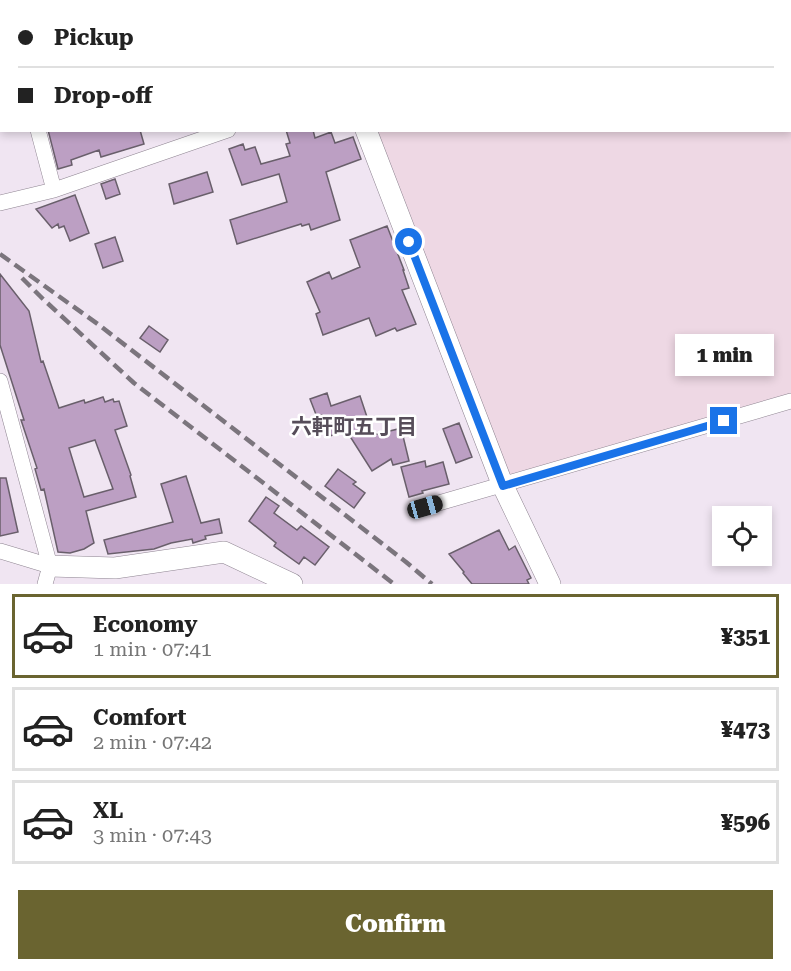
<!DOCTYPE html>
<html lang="en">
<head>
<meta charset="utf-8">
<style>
  :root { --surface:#fff; --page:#f2f2f2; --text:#222; --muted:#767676; --line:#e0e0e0; --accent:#6a6430 }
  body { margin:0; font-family:"Roboto Serif","Noto Sans JP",serif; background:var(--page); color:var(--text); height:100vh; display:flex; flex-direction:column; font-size:22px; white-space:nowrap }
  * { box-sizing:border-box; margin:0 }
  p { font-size:20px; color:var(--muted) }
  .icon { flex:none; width:33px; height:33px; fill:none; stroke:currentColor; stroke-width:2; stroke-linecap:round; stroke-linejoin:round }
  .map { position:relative; height:584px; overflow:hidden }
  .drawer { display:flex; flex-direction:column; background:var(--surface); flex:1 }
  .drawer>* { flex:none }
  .guide { position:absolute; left:0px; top:0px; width:792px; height:132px; box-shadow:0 3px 9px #0003; display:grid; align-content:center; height:132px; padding:0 18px; background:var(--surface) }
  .buttons { position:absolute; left:712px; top:506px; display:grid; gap:12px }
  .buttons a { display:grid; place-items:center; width:60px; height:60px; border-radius:0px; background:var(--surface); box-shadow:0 3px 9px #0003; font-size:30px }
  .end { position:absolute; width:27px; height:27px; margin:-14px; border:8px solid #1a73e8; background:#fff; box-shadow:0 0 0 3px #fff }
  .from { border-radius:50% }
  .bubble { position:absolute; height:42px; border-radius:0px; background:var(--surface); box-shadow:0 3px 9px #0003; font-size:20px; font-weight:800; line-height:42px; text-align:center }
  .car { position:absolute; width:18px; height:36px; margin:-18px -9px; border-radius:8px; box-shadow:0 0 4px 2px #0007; background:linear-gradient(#222 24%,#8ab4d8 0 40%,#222 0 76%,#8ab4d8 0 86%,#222 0) }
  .guide b { display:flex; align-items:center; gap:21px; height:57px; font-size:22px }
  .guide b+b { border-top:2px solid var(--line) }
  .guide i { width:15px; height:15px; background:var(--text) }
  ul { padding:10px 0 0; list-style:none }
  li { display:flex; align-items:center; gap:18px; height:84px; margin:0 12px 9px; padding:0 6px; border:3px solid var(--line); border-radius:0px }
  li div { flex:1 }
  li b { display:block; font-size:22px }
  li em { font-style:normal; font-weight:800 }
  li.on { border-color:var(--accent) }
  li>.icon { width:54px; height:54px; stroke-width:1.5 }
  .primary-button { display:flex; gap:12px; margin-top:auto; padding:12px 18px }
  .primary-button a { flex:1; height:69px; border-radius:0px; background:var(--accent); color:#fff; font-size:24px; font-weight:800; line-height:69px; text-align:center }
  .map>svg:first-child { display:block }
</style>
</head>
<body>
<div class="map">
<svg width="791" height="584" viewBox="0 0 791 584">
  <rect width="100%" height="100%" fill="#f0e5f2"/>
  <path fill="#eed8e4" d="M 604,0 L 791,0 L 791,401 L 503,486 L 366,131 L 790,130 L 790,2 L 600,1 Z"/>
  <path fill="#bc9fc3" stroke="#695f6b" stroke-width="1.5" fill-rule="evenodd" d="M 48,130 L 140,130 L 144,144 L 101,157 L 99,150 L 71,160 L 72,165 L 58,169 Z
    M 286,130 L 313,130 L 315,138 L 331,132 L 335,143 L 353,137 L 361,159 L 326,172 L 340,220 L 311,230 L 309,224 L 302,226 L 301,224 L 237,244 L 230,220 L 287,202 L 279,174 L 242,185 L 229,149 L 243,144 L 245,150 L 255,147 L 261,164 L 290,156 L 286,144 L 290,143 Z
    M 207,172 L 213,192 L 174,204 L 169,184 Z
    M 115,179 L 120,194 L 106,199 L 101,184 Z
    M 75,195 L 89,233 L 70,241 L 64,226 L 59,228 L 58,224 L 52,228 L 36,209 Z
    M 387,226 L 404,270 L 403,270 L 409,288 L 402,290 L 416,324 L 397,331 L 395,328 L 376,336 L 369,318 L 323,335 L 316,314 L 320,312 L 307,282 L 329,272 L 332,279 L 360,267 L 350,240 Z
    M 115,237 L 123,261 L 103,268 L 95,244 Z
    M 0,274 L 29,311 L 41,362 L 43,361 L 59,408 L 84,400 L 85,403 L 103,397 L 105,402 L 113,399 L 114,402 L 119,401 L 127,426 L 115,430 L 131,475 L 130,476 L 136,497 L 86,511 L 94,543 L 84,549 L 70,553 L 58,552 L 44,489 L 41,490 L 35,469 L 37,468 L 21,420 L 24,420 L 0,345 ZM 95,440 L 113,489 L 84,497 L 69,448 Z
    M 149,326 L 168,340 L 160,352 L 140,338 Z
    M 327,393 L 331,406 L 360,396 L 373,435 L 398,429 L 400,436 L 403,436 L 409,461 L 393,465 L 391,459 L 372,471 L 346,430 L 330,436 L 322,415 L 317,417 L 310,399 Z
    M 459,423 L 472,457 L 456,463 L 443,429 Z
    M 425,461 L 426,467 L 443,462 L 449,484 L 422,491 L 423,493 L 409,497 L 401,467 Z
    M 338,469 L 356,482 L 353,484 L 365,493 L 354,508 L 325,486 Z
    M 186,476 L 201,523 L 219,519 L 222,533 L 205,536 L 206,539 L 193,543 L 192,539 L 171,543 L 154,549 L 108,554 L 104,540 L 173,522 L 161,484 Z
    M 0,478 L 6,478 L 18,532 L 0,536 Z
    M 266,497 L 279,506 L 274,513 L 297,530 L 301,526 L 329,547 L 315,565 L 304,557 L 299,564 L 274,546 L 276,543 L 249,521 Z
    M 499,530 L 509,550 L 515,546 L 531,578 L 527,580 L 529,584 L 472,584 L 463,573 L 464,572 L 449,554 Z"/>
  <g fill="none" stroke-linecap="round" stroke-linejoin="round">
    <defs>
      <path id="street" d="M 594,2 L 598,0
        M 38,130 L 54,190
        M 0,203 L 54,190 L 228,130
        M 0,381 L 50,566 L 45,584
        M 425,507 L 791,401
        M 0,551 L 50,566"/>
      <path id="secondary" d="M 318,0 L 319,2
        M 366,130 L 503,486 L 550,584
        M 50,566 L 115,568 L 224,552 L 292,584"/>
    </defs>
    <use href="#street" stroke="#8e8491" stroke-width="16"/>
    <use href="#secondary" stroke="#8e8491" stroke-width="22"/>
    <use href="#street" stroke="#fff" stroke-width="15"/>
    <use href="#secondary" stroke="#fff" stroke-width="21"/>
    <path stroke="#7b757d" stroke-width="4.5" stroke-dasharray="12 6" stroke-linecap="butt" d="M 0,254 L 99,325 L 406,562 L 432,584
      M 22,278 L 43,299 L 134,383 L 394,584"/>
  </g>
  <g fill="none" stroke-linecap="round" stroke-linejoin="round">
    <path stroke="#1a73e8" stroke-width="8" d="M 409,242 L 503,486 L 724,421"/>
  </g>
  <g text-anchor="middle" stroke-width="5" stroke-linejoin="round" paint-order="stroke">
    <g font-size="21" font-weight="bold" fill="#564d59" stroke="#fff">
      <text x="354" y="434">六軒町五丁目</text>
    </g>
  </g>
</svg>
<div class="buttons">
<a><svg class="icon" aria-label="locate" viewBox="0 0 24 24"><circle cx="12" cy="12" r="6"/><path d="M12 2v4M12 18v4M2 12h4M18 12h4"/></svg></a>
</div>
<i class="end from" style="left:409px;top:242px"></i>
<i class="end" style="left:724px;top:421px"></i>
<div class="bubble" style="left:675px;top:334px;width:99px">1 min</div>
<i class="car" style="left:425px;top:507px;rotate:74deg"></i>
<div class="guide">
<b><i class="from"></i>Pickup</b>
<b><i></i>Drop-off</b>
</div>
</div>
<section class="drawer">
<ul>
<li class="on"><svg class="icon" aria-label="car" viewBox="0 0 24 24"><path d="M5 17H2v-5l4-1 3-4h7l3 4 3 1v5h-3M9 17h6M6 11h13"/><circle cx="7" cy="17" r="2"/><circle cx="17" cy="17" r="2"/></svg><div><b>Economy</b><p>1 min · 07:41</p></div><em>¥351</em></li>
<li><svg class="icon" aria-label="car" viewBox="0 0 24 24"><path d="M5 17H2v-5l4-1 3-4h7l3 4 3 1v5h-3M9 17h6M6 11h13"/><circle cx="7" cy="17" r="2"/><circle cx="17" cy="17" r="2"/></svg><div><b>Comfort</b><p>2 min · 07:42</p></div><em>¥473</em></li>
<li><svg class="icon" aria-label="car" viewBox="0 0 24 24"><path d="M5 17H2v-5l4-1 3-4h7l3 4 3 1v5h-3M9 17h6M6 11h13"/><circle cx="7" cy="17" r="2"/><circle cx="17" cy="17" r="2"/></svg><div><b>XL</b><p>3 min · 07:43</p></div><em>¥596</em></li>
</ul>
<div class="primary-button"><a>Confirm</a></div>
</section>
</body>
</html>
